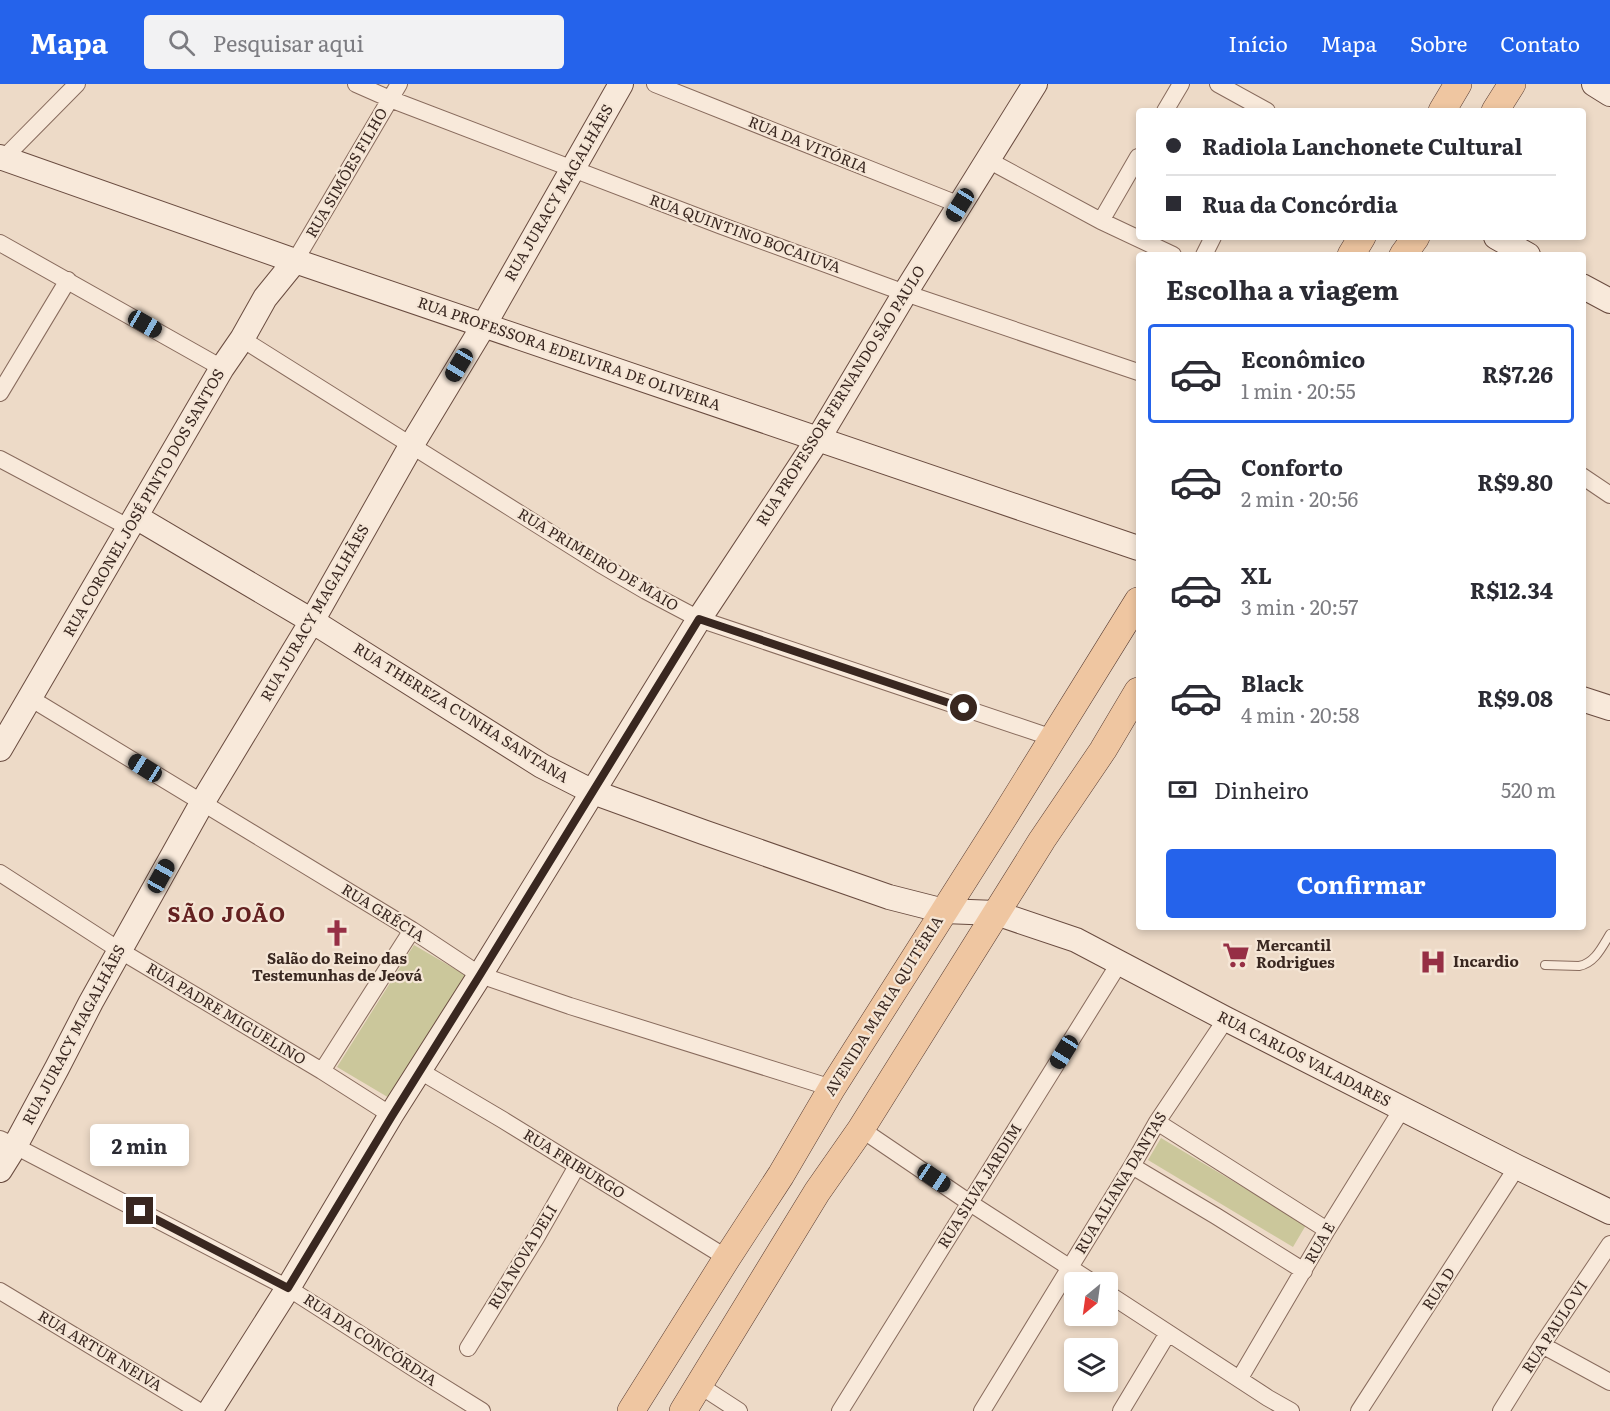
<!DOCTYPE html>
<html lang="pt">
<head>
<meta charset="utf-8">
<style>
  :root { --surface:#fff; --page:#f2f2f3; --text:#2b2b33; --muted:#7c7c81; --line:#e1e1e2; --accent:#2563eb }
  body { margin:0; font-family:Literata,serif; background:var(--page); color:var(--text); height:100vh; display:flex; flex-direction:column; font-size:22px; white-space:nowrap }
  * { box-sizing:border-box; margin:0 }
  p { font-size:20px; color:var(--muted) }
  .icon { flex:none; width:33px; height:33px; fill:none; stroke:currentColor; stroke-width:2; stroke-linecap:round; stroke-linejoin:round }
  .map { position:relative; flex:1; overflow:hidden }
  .side { position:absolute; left:1136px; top:168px; width:450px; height:678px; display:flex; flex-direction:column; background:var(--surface); border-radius:6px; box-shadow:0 3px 9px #0003 }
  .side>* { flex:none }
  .hud { position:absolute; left:1136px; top:24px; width:450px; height:132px; border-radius:6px; box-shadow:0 3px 9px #0003; display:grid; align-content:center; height:132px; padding:0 30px; background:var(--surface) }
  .needle { width:39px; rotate:209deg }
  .fabs { position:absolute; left:1064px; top:1188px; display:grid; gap:12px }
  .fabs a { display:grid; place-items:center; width:54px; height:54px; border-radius:6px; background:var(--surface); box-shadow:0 3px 9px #0003; font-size:30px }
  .end { position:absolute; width:27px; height:27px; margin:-14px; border:8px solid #392720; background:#fff; box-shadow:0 0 0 3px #fff }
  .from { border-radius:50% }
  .bubble { position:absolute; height:42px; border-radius:6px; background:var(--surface); box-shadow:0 3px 9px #0003; font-size:20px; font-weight:700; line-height:42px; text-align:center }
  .car { position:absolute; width:18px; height:36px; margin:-18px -9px; border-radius:8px; box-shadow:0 0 4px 2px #0007; background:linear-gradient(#222 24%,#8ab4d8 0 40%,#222 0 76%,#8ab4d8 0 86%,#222 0) }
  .hud b { display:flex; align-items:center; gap:21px; height:57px; font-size:22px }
  .hud b+b { border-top:2px solid var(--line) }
  .hud i { width:15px; height:15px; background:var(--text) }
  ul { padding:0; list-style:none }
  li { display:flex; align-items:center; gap:18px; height:99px; margin:0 12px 9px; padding:0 18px; border:3px solid transparent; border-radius:6px }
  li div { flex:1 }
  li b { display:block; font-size:22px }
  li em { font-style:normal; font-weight:700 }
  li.on { border-color:var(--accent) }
  li>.icon { width:54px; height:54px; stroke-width:1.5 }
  h2 { padding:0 30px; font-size:27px; line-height:72px }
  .pay { display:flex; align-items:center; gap:15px; height:66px; padding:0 30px; font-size:22px }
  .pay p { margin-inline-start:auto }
  .cta { display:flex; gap:12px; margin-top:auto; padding:12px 30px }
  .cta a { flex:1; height:69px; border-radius:6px; background:var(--accent); color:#fff; font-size:24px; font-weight:700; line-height:69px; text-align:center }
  header { display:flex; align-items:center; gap:36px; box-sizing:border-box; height:84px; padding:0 30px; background:var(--accent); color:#fff }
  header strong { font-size:28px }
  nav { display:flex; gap:33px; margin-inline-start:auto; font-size:21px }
  .search { width:420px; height:54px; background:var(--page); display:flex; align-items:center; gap:15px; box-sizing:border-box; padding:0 21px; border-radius:6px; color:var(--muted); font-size:22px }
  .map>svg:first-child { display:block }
</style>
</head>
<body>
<header>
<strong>Mapa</strong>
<div class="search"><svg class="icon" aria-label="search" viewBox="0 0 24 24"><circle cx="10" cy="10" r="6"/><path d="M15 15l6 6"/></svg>Pesquisar aqui</div>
<nav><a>Início</a><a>Mapa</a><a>Sobre</a><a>Contato</a></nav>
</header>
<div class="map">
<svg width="1610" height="1327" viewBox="0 0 1610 1327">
  <rect width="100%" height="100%" fill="#eddac7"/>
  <path fill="#cbc79b" d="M 414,861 L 467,892 L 391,1015 L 337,983 Z
    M 1161,1054 L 1306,1141 L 1293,1163 L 1148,1076 Z"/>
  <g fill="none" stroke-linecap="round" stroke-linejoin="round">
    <defs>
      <path id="lane" d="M 1545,881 L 1579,882 C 1595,879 1602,863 1610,850"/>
      <path id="street" d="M 356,0 L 390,15 L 722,142 L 905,209 L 1138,288
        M 655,0 L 960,121
        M 1218,0 L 1267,27
        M 1165,27 L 1181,0
        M 988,76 L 1101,137 L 1173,171
        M 0,78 L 77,0
        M 1101,137 L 1138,73
        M 0,159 L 222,284
        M 1204,171 L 1213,153
        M 295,177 L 399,0
        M 242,255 L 600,480 L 646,507 L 699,535 L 1053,654
        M 0,309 L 68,196
        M 0,375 L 130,444
        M 1582,392 L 1610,411
        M 30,614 L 412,846 L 480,891 L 570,922 L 832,1004
        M 0,789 L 119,866 L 322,987 L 391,1031
        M 322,987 L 412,846
        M 420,987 L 503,1036 L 727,1174
        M 1157,1038 L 1327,1146
        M 861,1045 L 970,1119 L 1092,1198
        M 0,1055 L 15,1062 L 288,1204 L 421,1289 L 482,1327
        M 1132,1082 L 1216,1132 L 1304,1187
        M 0,1207 L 199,1327
        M 1107,1209 L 1268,1314 L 1291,1327
        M 1542,1261 L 1610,1298
        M 468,1264 L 536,1154 L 577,1082
        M 1240,1294 L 1327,1146 L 1402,1025
        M 699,1301 L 739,1327
        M 840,1327 L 1120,878
        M 982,1327 L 1132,1082 L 1157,1038 L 1226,935
        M 1121,1327 L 1168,1249
        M 1359,1327 L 1517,1083
        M 1501,1327 L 1542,1261 L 1610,1160"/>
      <path id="secondary" d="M 1594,0 L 1610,10
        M 0,73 L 295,177 L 1138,464
        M 1496,153 L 1528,171
        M 1582,202 L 1610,217
        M 136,433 L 312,537 L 542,682 L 593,708 L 703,748 L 889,813 L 944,827 L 996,829 L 1076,856 L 1226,935 L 1517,1083 L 1610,1128
        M 1582,615 L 1610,624
        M 0,665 L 222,284 L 242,255 L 265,214 L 295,177
        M 0,1086 L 15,1062 L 57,984 L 91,918 L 202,719 L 312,537 L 411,362 L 484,241 L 621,0
        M 210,1327 L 288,1204 L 391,1031 L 480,891 L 699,535 L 818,355 L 905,209 L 1035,0"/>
      <path id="primary" d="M 1442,27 L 1458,0
        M 1495,27 L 1512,0
        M 1351,171 L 1362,153
        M 1403,171 L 1416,153
        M 631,1327 L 727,1174 L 781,1091 L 832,1004 L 1004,733 L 1138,517
        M 683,1327 L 817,1108 L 861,1045 L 1042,756 L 1103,666 L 1138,607"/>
    </defs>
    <use href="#lane" stroke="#886b5d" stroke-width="10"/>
    <use href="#street" stroke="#886b5d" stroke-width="18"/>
    <use href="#secondary" stroke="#6a4c40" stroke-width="26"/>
    <use href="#primary" stroke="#563a31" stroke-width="28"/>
    <use href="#lane" stroke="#f8e9da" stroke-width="8"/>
    <use href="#street" stroke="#f8e9da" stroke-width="16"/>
    <use href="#secondary" stroke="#f8e9da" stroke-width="24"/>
    <use href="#primary" stroke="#efc6a1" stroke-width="27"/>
  </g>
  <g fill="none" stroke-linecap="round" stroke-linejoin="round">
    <path stroke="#392720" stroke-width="8" d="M 140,1127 L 288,1204 L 392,1032 L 480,891 L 699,535 L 964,624"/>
  </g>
  <defs>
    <symbol id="church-bare" viewBox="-9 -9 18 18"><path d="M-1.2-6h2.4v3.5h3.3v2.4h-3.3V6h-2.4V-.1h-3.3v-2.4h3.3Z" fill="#962f45" stroke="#f5e6d6" stroke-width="2.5" paint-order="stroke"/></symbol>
    <symbol id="supermarket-bare" viewBox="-9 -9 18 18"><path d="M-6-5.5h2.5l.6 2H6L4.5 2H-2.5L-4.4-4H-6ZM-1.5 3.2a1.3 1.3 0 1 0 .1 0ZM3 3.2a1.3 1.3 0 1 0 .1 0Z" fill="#962f45" stroke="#f5e6d6" stroke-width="2.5" paint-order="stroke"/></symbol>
    <symbol id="hospital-bare" viewBox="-9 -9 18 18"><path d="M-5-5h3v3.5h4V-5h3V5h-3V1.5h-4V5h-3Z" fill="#962f45" stroke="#f5e6d6" stroke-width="2.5" paint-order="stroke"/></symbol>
  </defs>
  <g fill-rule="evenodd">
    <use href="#church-bare" x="318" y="830" width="38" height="38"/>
    <use href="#supermarket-bare" x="1217" y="852" width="38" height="38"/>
    <use href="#hospital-bare" x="1414" y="859" width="38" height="38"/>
  </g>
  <g text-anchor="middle" stroke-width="4.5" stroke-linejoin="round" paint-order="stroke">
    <g font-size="15" fill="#392720" stroke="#f5e6d6">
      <text transform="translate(808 61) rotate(22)" y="5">RUA DA VITÓRIA</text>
      <text transform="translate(347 89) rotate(-60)" y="5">RUA SIMÕES FILHO</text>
      <text transform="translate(559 109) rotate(-60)" y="5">RUA JURACY MAGALHÃES</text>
      <text transform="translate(745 150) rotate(20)" y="5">RUA QUINTINO BOCAIUVA</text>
      <text transform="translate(569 270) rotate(19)" y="5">RUA PROFESSORA EDELVIRA DE OLIVEIRA</text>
      <text transform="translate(841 312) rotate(-58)" y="5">RUA PROFESSOR FERNANDO SÃO PAULO</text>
      <text transform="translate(144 419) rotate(-60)" y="5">RUA CORONEL JOSÉ PINTO DOS SANTOS</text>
      <text transform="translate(598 476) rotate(31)" y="5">RUA PRIMEIRO DE MAIO</text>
      <text transform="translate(315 529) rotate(-60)" y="5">RUA JURACY MAGALHÃES</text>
      <text transform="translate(461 629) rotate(32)" y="5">RUA THEREZA CUNHA SANTANA</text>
      <text transform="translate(383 829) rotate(32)" y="5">RUA GRÉCIA</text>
      <text transform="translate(884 922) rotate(-58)" y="5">AVENIDA MARIA QUITÉRIA</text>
      <text transform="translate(226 930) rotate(31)" y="5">RUA PADRE MIGUELINO</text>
      <text transform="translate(74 951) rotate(-62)" y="5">RUA JURACY MAGALHÃES</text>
      <text transform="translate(1304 975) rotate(27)" y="5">RUA CARLOS VALADARES</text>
      <text transform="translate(574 1080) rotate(32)" y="5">RUA FRIBURGO</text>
      <text transform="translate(1121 1099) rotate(-59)" y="5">RUA ALIANA DANTAS</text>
      <text transform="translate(980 1102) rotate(-58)" y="5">RUA SILVA JARDIM</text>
      <text transform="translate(1320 1159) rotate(-60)" y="5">RUA E</text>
      <text transform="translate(523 1173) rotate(-59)" y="5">RUA NOVA DELI</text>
      <text transform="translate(1439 1205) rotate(-57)" y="5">RUA D</text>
      <text transform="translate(1555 1243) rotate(-57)" y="5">RUA PAULO VI</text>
      <text transform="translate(370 1256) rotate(33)" y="5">RUA DA CONCÓRDIA</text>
      <text transform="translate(100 1267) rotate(31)" y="5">RUA ARTUR NEIVA</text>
    </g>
    <g font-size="15" font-weight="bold" fill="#392720" stroke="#f5e6d6" text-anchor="start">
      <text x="1256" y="867">Mercantil<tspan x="1256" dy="17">Rodrigues</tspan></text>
      <text x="337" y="880" text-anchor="middle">Salão do Reino das<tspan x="337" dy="17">Testemunhas de Jeová</tspan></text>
      <text x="1453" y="883">Incardio</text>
    </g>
    <g font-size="21" font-weight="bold" letter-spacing="1.5" fill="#642121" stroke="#f5e6d6">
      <text x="227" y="838">SÃO JOÃO</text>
    </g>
  </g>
</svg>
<div class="fabs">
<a><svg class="needle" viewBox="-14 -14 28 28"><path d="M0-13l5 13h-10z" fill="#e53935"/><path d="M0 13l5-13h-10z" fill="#7c7c81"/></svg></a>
<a><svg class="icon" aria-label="layers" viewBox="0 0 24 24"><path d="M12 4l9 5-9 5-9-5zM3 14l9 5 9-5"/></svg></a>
</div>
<i class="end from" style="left:964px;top:624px"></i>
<i class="end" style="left:140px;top:1127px"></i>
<div class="bubble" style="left:90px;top:1040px;width:99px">2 min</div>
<i class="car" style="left:960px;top:121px;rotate:212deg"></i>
<i class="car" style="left:145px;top:240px;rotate:120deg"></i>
<i class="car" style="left:459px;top:281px;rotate:211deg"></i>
<i class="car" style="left:145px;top:684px;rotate:302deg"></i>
<i class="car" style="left:161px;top:792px;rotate:29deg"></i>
<i class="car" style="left:1064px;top:968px;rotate:212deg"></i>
<i class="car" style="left:934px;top:1094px;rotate:124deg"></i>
<div class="hud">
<b><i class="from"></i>Radiola Lanchonete Cultural</b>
<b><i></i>Rua da Concórdia</b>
</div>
<section class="side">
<h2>Escolha a viagem</h2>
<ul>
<li class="on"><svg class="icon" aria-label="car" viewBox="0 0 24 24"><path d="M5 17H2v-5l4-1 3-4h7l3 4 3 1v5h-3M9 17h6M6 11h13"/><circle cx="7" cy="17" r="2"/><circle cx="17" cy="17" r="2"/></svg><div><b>Econômico</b><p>1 min · 20:55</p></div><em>R$7.26</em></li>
<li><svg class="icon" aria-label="car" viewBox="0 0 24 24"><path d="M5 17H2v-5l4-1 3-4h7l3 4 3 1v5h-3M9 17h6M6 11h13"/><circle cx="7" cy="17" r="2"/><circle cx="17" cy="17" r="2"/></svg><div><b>Conforto</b><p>2 min · 20:56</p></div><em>R$9.80</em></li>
<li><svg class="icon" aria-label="car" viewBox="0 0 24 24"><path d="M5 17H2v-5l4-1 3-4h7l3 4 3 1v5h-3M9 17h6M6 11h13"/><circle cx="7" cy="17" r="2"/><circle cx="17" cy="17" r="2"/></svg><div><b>XL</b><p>3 min · 20:57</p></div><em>R$12.34</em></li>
<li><svg class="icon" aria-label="car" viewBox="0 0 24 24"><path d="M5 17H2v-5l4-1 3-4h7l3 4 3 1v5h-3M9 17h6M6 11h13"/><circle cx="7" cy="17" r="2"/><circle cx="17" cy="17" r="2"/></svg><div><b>Black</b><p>4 min · 20:58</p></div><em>R$9.08</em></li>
</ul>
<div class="pay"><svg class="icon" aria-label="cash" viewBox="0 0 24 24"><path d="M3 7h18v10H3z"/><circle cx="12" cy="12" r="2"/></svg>Dinheiro<p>520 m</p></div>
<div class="cta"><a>Confirmar</a></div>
</section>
</div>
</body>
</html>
